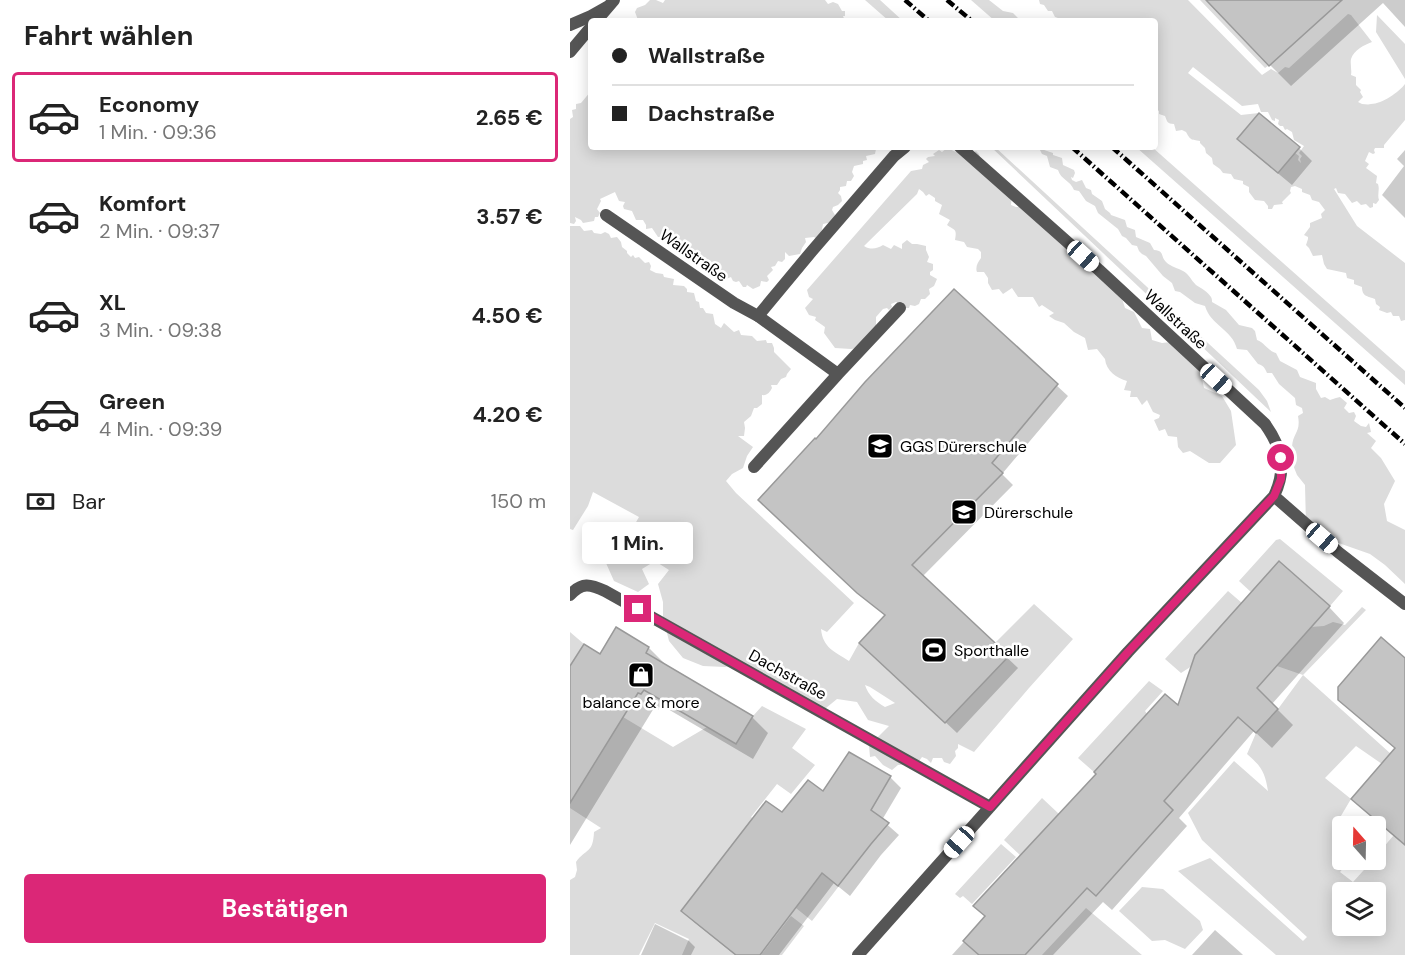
<!DOCTYPE html>
<html lang="de">
<head>
<meta charset="utf-8">
<style>
  :root { --surface:#fff; --page:#f2f2f2; --text:#222; --muted:#767676; --line:#e0e0e0; --accent:#db2777 }
  body { margin:0; font-family:"DM Sans",sans-serif; background:var(--page); color:var(--text); height:100vh; display:flex; flex-direction:column; font-size:22px; white-space:nowrap }
  * { box-sizing:border-box; margin:0 }
  p { font-size:20px; color:var(--muted) }
  .icon { flex:none; width:33px; height:33px; fill:none; stroke:currentColor; stroke-width:2; stroke-linecap:round; stroke-linejoin:round }
  .map { position:relative; flex:1; overflow:hidden }
  .side { display:flex; flex-direction:column; background:var(--surface); width:570px }
  .side>* { flex:none }
  .hud { position:absolute; left:18px; top:18px; width:570px; height:132px; border-radius:6px; box-shadow:0 3px 15px #0003; display:grid; align-content:center; height:132px; padding:0 24px; background:var(--surface) }
  .needle { width:39px; rotate:340deg }
  .buttons { position:absolute; left:762px; top:816px; display:grid; gap:12px }
  .buttons a { display:grid; place-items:center; width:54px; height:54px; border-radius:6px; background:var(--surface); box-shadow:0 3px 15px #0003; font-size:30px }
  .end { position:absolute; width:27px; height:27px; margin:-14px; border:8px solid #db2777; background:#fff; box-shadow:0 0 0 3px #fff }
  .from { border-radius:50% }
  .bubble { position:absolute; height:42px; border-radius:6px; background:var(--surface); box-shadow:0 3px 15px #0003; font-size:20px; font-weight:700; line-height:42px; text-align:center }
  .car { position:absolute; width:18px; height:36px; margin:-18px -9px; border-radius:8px; box-shadow:0 0 4px 2px #0007; background:linear-gradient(#fff 24%,#345 0 40%,#fff 0 76%,#345 0 86%,#fff 0) }
  .hud b { display:flex; align-items:center; gap:21px; height:57px; font-size:22px }
  .hud b+b { border-top:2px solid var(--line) }
  .hud i { width:15px; height:15px; background:var(--text) }
  ul { padding:0; list-style:none }
  li { display:flex; align-items:center; gap:18px; height:90px; margin:0 12px 9px; padding:0 12px; border:3px solid transparent; border-radius:6px }
  li div { flex:1 }
  li b { display:block; font-size:22px }
  li em { font-style:normal; font-weight:700 }
  li.current { border-color:var(--accent) }
  li>.icon { width:54px; height:54px; stroke-width:1.5 }
  h2 { padding:0 24px; font-size:27px; line-height:72px }
  .pay { display:flex; align-items:center; gap:15px; height:66px; padding:0 24px; font-size:22px }
  .pay p { margin-inline-start:auto }
  .action { display:flex; gap:12px; margin-top:auto; padding:12px 24px }
  .action a { flex:1; height:69px; border-radius:6px; background:var(--accent); color:#fff; font-size:24px; font-weight:700; line-height:69px; text-align:center }
  main { display:flex; flex:1; min-height:0 }
  .map>svg:first-child { display:block }
</style>
</head>
<body>
<main>
<section class="side">
<h2>Fahrt wählen</h2>
<ul>
<li class="current"><svg class="icon" aria-label="car" viewBox="0 0 24 24"><path d="M5 17H2v-5l4-1 3-4h7l3 4 3 1v5h-3M9 17h6M6 11h13"/><circle cx="7" cy="17" r="2"/><circle cx="17" cy="17" r="2"/></svg><div><b>Economy</b><p>1 Min. · 09:36</p></div><em>2.65 €</em></li>
<li><svg class="icon" aria-label="car" viewBox="0 0 24 24"><path d="M5 17H2v-5l4-1 3-4h7l3 4 3 1v5h-3M9 17h6M6 11h13"/><circle cx="7" cy="17" r="2"/><circle cx="17" cy="17" r="2"/></svg><div><b>Komfort</b><p>2 Min. · 09:37</p></div><em>3.57 €</em></li>
<li><svg class="icon" aria-label="car" viewBox="0 0 24 24"><path d="M5 17H2v-5l4-1 3-4h7l3 4 3 1v5h-3M9 17h6M6 11h13"/><circle cx="7" cy="17" r="2"/><circle cx="17" cy="17" r="2"/></svg><div><b>XL</b><p>3 Min. · 09:38</p></div><em>4.50 €</em></li>
<li><svg class="icon" aria-label="car" viewBox="0 0 24 24"><path d="M5 17H2v-5l4-1 3-4h7l3 4 3 1v5h-3M9 17h6M6 11h13"/><circle cx="7" cy="17" r="2"/><circle cx="17" cy="17" r="2"/></svg><div><b>Green</b><p>4 Min. · 09:39</p></div><em>4.20 €</em></li>
</ul>
<div class="pay"><svg class="icon" aria-label="cash" viewBox="0 0 24 24"><path d="M3 7h18v10H3z"/><circle cx="12" cy="12" r="2"/></svg>Bar<p>150 m</p></div>
<div class="action"><a>Bestätigen</a></div>
</section>
<div class="map">
<svg width="835" height="955" viewBox="0 0 835 955">
  <rect width="100%" height="100%" fill="#fff"/>
  <path fill="#dcdcdc" fill-rule="evenodd" d="M 80,0 L 86,0 L 93,3 L 95,0 L 255,0 L 258,4 L 263,2 L 268,4 L 272,11 L 275,11 L 275,16 L 273,16 L 275,21 L 65,21 L 68,20 L 65,12 L 67,8 L 75,5 Z
    M 295,0 L 310,0 L 333,21 L 319,21 Z
    M 401,0 L 419,0 L 433,11 L 443,13 L 451,21 L 425,21 Z
    M 469,0 L 618,0 L 692,75 L 701,69 L 708,73 L 715,67 L 719,68 L 778,14 L 781,15 L 802,42 C 794,45 784,50 781,59 C 780,64 782,70 781,75 L 786,77 L 786,85 L 791,90 L 790,92 L 793,97 L 788,102 L 792,104 C 795,104 798,105 801,104 C 812,104 829,92 835,84 L 835,120 L 814,145 L 814,148 L 805,148 L 804,150 L 805,153 L 803,154 L 799,152 L 795,161 L 799,164 L 796,168 L 807,176 L 806,183 L 808,184 C 810,190 807,194 809,200 L 806,204 L 803,203 L 803,207 L 800,208 L 796,204 L 791,205 L 787,201 L 782,203 L 775,194 L 768,193 L 766,188 L 764,189 L 787,226 L 835,263 L 835,320 L 831,321 L 829,316 L 823,316 L 821,312 L 817,313 L 809,310 L 810,307 L 806,304 L 805,299 C 798,296 792,297 792,287 L 784,284 L 784,280 L 777,278 L 776,273 L 757,269 L 754,264 L 752,255 L 743,256 L 739,248 L 736,245 L 738,239 L 738,237 L 734,235 L 740,227 L 740,223 L 752,218 L 751,214 L 755,210 L 749,202 L 742,200 L 740,195 L 732,192 L 732,189 L 725,186 L 721,187 L 720,191 L 721,193 L 712,202 L 713,204 L 704,205 L 702,209 L 698,209 L 698,206 L 694,201 L 685,200 L 679,192 L 679,187 L 673,184 L 673,181 L 664,179 L 661,174 L 653,173 L 650,169 L 643,164 L 642,158 L 636,153 L 635,148 L 630,143 L 630,141 C 621,139 621,141 616,132 L 612,130 L 606,131 L 604,124 C 597,124 597,121 595,116 L 589,114 L 589,111 L 585,108 L 585,21 L 490,21 L 488,18 L 485,17 L 482,11 L 478,11 L 474,5 L 470,4 ZM 623,67 L 672,106 L 688,104 L 691,112 L 698,112 L 702,120 L 705,121 L 705,118 L 709,120 L 708,124 L 710,126 L 713,126 L 715,130 L 717,129 L 722,132 L 724,140 L 734,146 L 729,153 L 732,156 L 730,159 L 731,163 L 728,160 L 729,156 L 725,153 L 708,173 L 668,140 L 689,113 L 671,115 L 618,73 Z
    M 630,0 L 655,0 L 648,13 L 698,66 L 695,68 Z
    M 807,15 L 835,44 L 835,79 L 806,32 Z
    M 21,91 L 21,147 L 309,147 L 306,149 L 305,154 L 296,156 L 297,160 L 293,161 L 293,164 L 284,166 L 282,172 L 284,176 L 281,181 L 277,181 L 276,186 L 270,187 L 270,190 L 268,193 L 271,196 L 272,201 L 268,205 L 263,207 L 262,210 L 265,215 L 262,222 L 253,224 L 251,234 L 247,239 L 244,237 L 235,238 L 236,242 L 232,248 L 230,254 L 219,256 L 215,252 L 215,259 L 212,262 L 208,261 L 205,266 L 201,267 L 203,270 L 197,276 L 199,280 L 197,282 L 191,281 L 190,286 L 183,289 L 177,285 L 176,287 L 173,287 L 169,281 L 166,282 L 163,281 L 161,277 L 156,279 C 149,271 141,261 130,262 L 128,259 L 124,260 L 119,258 L 120,255 L 118,251 L 111,253 L 105,246 L 103,247 L 100,246 L 100,242 L 96,241 L 95,237 L 88,237 L 82,228 L 76,229 L 76,225 L 73,220 L 66,220 L 62,211 L 54,209 L 53,206 L 55,202 L 49,201 L 45,192 L 30,199 L 31,201 L 27,209 L 30,213 L 28,217 L 25,217 L 24,221 L 13,223 L 11,220 L 5,217 L 6,221 L 4,224 L 0,223 L 0,119 L 3,117 L 2,110 L 6,109 L 6,104 L 11,103 Z
    M 421,147 L 425,147 L 689,390 L 697,401 L 701,412 Z
    M 465,147 L 472,147 L 474,150 L 483,153 L 483,155 L 492,158 L 493,165 L 504,170 L 505,173 L 503,178 L 501,177 L 502,180 L 506,182 L 512,180 L 516,188 L 521,190 L 522,194 L 532,201 L 535,209 L 540,213 L 541,215 L 555,220 L 557,227 L 565,230 L 566,237 L 580,243 L 584,250 C 595,251 590,256 596,262 C 601,267 608,268 613,271 C 619,274 621,280 626,285 C 631,288 638,292 641,297 C 642,299 642,300 642,302 L 656,310 L 669,325 L 682,328 L 685,331 L 687,340 C 695,343 698,351 706,353 L 710,361 L 727,370 L 730,377 L 746,383 L 746,389 L 751,398 L 755,397 L 760,400 L 766,398 L 770,397 L 777,403 L 774,408 L 779,413 L 784,412 L 786,416 L 784,421 L 791,426 L 796,427 L 799,423 L 801,432 L 797,433 L 806,441 L 801,448 L 811,458 L 825,481 L 814,504 L 817,521 L 835,530 L 835,584 L 815,565 L 800,554 L 763,541 L 736,525 L 735,485 L 727,475 L 721,460 L 717,455 L 717,449 L 722,447 C 723,432 731,433 728,416 L 733,413 L 732,408 L 726,405 L 725,398 L 709,384 L 702,373 L 697,373 C 695,368 693,365 688,364 L 677,350 L 667,349 C 662,329 641,326 635,306 L 625,303 L 610,292 L 605,291 L 602,283 L 593,276 L 576,256 L 572,254 L 569,251 L 567,246 L 562,245 L 556,238 L 552,236 L 548,229 L 528,213 L 525,206 L 516,201 L 509,191 L 504,190 C 500,180 491,180 488,170 L 480,167 L 477,156 L 472,154 L 470,150 Z
    M 566,147 L 582,147 L 835,371 L 835,385 Z
    M 377,148 L 386,152 L 389,149 L 402,154 L 406,151 L 409,154 L 411,160 L 442,195 L 441,205 L 446,207 L 451,207 L 546,280 L 555,308 L 564,312 L 572,328 L 580,329 L 582,340 L 592,343 L 601,342 L 610,351 L 614,357 L 622,362 L 631,374 L 634,388 L 652,396 L 661,411 L 666,445 L 650,463 L 639,463 L 620,451 L 613,453 L 608,447 L 607,437 L 598,436 L 595,429 L 589,431 L 584,420 L 589,418 L 590,415 L 583,412 L 577,400 L 572,405 L 567,397 L 560,397 L 561,391 L 554,390 L 557,381 C 547,378 536,371 535,359 L 527,349 L 518,350 L 515,338 L 504,332 L 494,323 L 485,320 L 479,316 L 484,313 L 472,305 L 469,307 L 463,297 L 448,297 L 442,288 L 433,294 L 429,289 L 422,290 L 418,283 L 418,278 L 414,272 L 407,272 C 405,267 408,262 411,258 L 411,252 L 408,249 L 397,247 L 394,242 L 385,240 C 387,228 385,231 377,225 L 380,220 L 369,214 L 372,205 L 365,201 L 365,198 L 359,194 L 356,196 L 353,192 L 349,189 L 347,194 L 294,246 C 300,250 307,249 313,245 L 321,249 L 324,245 L 332,249 L 332,244 L 337,240 L 342,244 L 347,244 L 356,246 L 356,250 L 359,257 L 357,262 L 363,264 L 363,270 L 360,272 L 360,275 L 367,279 L 364,286 L 359,289 L 360,294 L 355,299 L 351,299 L 349,304 L 345,306 L 340,305 L 339,308 L 334,308 L 333,302 L 328,303 L 326,302 L 321,304 L 322,307 L 319,310 L 317,308 L 313,309 L 306,317 L 306,328 L 294,347 L 281,349 L 265,348 L 254,333 L 255,327 L 245,320 L 246,317 L 239,315 L 235,308 L 243,299 L 239,297 L 237,290 L 341,171 L 352,169 L 353,165 L 359,162 L 356,159 L 358,157 L 365,156 L 363,154 L 369,150 L 372,152 Z
    M 0,226 L 10,226 L 14,231 L 22,230 L 24,233 L 31,234 L 35,232 L 39,234 L 41,238 L 47,237 L 51,242 L 52,247 L 57,251 L 57,253 L 61,257 L 63,255 L 65,258 L 69,257 L 75,263 L 79,262 L 81,266 L 80,270 L 86,273 L 93,274 L 94,277 L 104,279 L 103,285 L 114,286 L 117,289 L 117,292 L 124,293 L 126,301 L 129,302 L 130,308 L 133,308 L 136,313 L 143,314 L 145,324 L 151,328 L 154,323 L 164,332 L 169,330 L 171,335 L 182,336 L 187,341 L 196,340 L 197,343 L 202,343 L 204,348 L 204,352 L 221,369 L 217,374 L 216,377 L 211,379 L 207,385 L 201,385 L 202,388 C 200,392 197,396 192,395 L 192,404 L 187,408 L 184,408 L 181,416 L 174,422 L 175,428 L 174,436 L 168,436 L 183,447 L 177,456 L 173,468 L 162,474 L 156,481 L 166,493 L 284,603 L 257,632 L 251,629 C 253,648 264,651 279,661 L 289,643 L 425,643 L 464,604 L 503,639 L 459,688 L 404,752 L 388,744 L 388,748 L 385,751 L 386,756 L 380,764 L 374,762 L 372,758 L 363,758 L 361,763 L 357,759 L 352,757 L 347,764 L 328,765 L 322,770 L 313,765 L 305,756 L 300,757 L 299,746 L 319,726 L 298,720 L 287,702 L 267,699 L 256,708 L 241,711 L 167,664 L 155,667 L 133,666 L 113,658 L 99,641 L 93,617 L 93,602 L 88,584 L 99,570 L 85,561 L 72,569 L 79,584 L 68,592 L 44,581 L 36,563 C 41,553 46,548 58,545 L 54,543 L 69,517 L 23,492 L 18,506 L 3,530 L 0,529 ZM 295,685 L 300,687 L 325,703 L 315,707 C 306,702 298,695 295,685 Z
    M 710,539 L 773,591 L 760,606 L 710,561 L 682,593 L 669,581 L 706,540 Z
    M 658,591 L 672,603 L 623,660 L 625,664 L 611,673 L 595,659 Z
    M 792,607 L 796,610 L 733,675 L 821,754 L 812,764 L 786,746 L 755,778 L 781,799 L 762,831 L 772,841 L 772,860 L 780,860 L 770,872 L 783,882 L 803,860 L 806,860 L 806,856 L 835,822 L 835,955 L 706,955 L 608,871 L 640,858 L 733,941 L 737,937 L 632,840 L 618,813 L 664,761 L 698,791 C 695,772 691,766 677,754 L 686,733 L 708,709 L 733,675 L 707,666 L 741,627 L 754,626 L 763,622 L 775,625 ZM 772,892 L 806,892 L 806,926 L 772,926 Z
    M 0,632 L 14,644 L 0,666 Z
    M 579,681 L 593,691 L 575,711 L 577,714 L 524,772 L 508,758 Z
    M 192,706 L 236,729 L 222,748 L 245,765 L 221,794 L 207,784 L 181,817 L 269,886 L 242,921 L 210,895 L 148,864 L 111,911 L 166,955 L 112,955 L 119,939 L 85,923 L 69,955 L 0,955 L 0,880 L 5,877 L 7,870 L 6,862 C 16,848 23,854 24,832 L 31,828 L 0,808 L 0,803 L 53,717 L 103,747 L 137,727 L 166,744 L 183,716 Z
    M 472,798 L 489,814 L 451,856 L 434,840 Z
    M 431,844 L 446,857 L 402,904 L 393,896 L 390,898 L 385,894 Z
    M 572,887 L 593,889 L 630,921 L 633,930 L 615,949 L 595,940 L 582,941 L 549,911 Z
    M 516,908 L 572,955 L 472,955 Z
    M 221,916 L 234,926 L 212,955 L 191,955 Z"/>
  <path fill="#0003" d="M 658,0 L 835,0 L 835,27 L 813,3 L 721,86 L 700,65 Z
    M 689,115 L 729,148 L 742,161 L 722,185 L 682,152 L 669,139 Z
    M 835,150 L 835,218 L 812,195 L 834,166 L 827,159 Z
    M 384,291 L 498,396 L 432,474 L 443,485 L 352,577 L 448,668 L 387,733 L 302,653 L 316,616 L 300,603 L 200,511 Z
    M 759,607 L 774,623 L 702,704 L 723,725 L 702,748 L 684,731 L 609,818 L 617,826 L 542,910 L 533,902 L 483,955 L 382,955 L 608,707 Z
    M 47,629 L 79,648 L 95,664 L 182,717 L 198,733 L 183,759 L 91,705 L 88,710 L 84,708 L 0,845 L 0,669 L 31,656 Z
    M 320,777 L 331,788 L 312,820 L 329,835 L 311,855 L 280,896 L 264,883 L 209,955 L 165,955 L 124,922 L 113,911 L 212,815 L 254,793 Z
    M 85,924 L 119,941 L 125,947 L 121,955 L 71,955 Z
    M 645,930 L 671,953 L 673,955 L 622,955 Z"/>
  <path fill="#c4c4c4" stroke="#999" stroke-width="1.5" d="M 636,0 L 772,0 L 699,66 Z
    M 689,113 L 730,147 L 708,173 L 667,139 Z
    M 384,289 L 488,384 L 422,463 L 433,473 L 342,565 L 439,656 L 375,723 L 289,643 L 315,615 L 287,593 L 188,500 L 245,438 L 246,439 L 295,382 Z
    M 709,561 L 760,606 L 687,688 L 708,709 L 686,733 L 668,717 L 594,801 L 603,810 L 526,896 L 517,888 L 455,955 L 409,955 L 393,941 L 415,916 L 403,906 L 526,774 L 524,772 L 595,694 L 608,705 L 625,655 Z
    M 46,627 L 79,647 L 76,653 L 183,716 L 166,744 L 74,690 L 71,694 L 68,693 L 0,803 L 0,666 L 14,644 L 30,654 Z
    M 811,637 L 835,658 L 835,845 L 781,799 L 825,748 L 768,700 L 768,687 Z
    M 279,752 L 321,776 L 301,810 L 319,823 L 301,844 L 268,886 L 252,873 L 190,955 L 166,955 L 111,911 L 196,801 L 212,812 L 238,780 L 253,791 Z"/>
  <g fill="none" stroke-linecap="round" stroke-linejoin="round">
    <path stroke="#555" stroke-width="12" d="M 268,374 L 330,308
      M 184,467 L 268,374 L 188,316"/>
    <path stroke="#555" stroke-width="12" d="M 0,25 L 21,16 L 37,7
      M 390,147 L 529,270 L 695,424 C 712,448 717,469 704,496 L 768,552 L 835,604
      M 36,215 L 164,303 L 188,316 L 242,251 L 324,156 L 335,147
      M 0,595 C 12,582 20,584 35,591 L 420,807
      M 288,955 L 558,652 L 704,496"/>
    <path stroke="#555" stroke-width="12" d="M 26,21 L 44,0
      M 0,52 L 21,27"/>
    <path stroke="#000" stroke-width="4.5" stroke-dasharray="9 3 1.5 3" stroke-linecap="butt" d="M 335,0 L 359,21
      M 377,0 L 402,21
      M 502,147 L 835,444
      M 542,147 L 835,408"/>
  </g>
  <g fill="none" stroke-linecap="round" stroke-linejoin="round">
    <path stroke="#db2777" stroke-width="8" d="M 68,609 L 420,807 L 558,652 L 704,496 L 711,479 L 711,458"/>
  </g>
  <defs>
    <symbol id="school-square" viewBox="-11 -11 22 22"><rect x="-9" y="-9" width="18" height="18" rx="4" fill="#000" stroke="#fff"/><path d="M0-5L7-2L0 1L-7-2ZM-4 1L0 2.5L4 1V4Q0 6-4 4Z" fill="#fff"/></symbol>
    <symbol id="stadium-square" viewBox="-11 -11 22 22"><rect x="-9" y="-9" width="18" height="18" rx="4" fill="#000" stroke="#fff"/><path d="M0-5a6.5 5 0 1 0 0 10a6.5 5 0 1 0 0-10ZM-3.5-1.8h7v3.6h-7Z" fill="#fff"/></symbol>
    <symbol id="shop-square" viewBox="-11 -11 22 22"><rect x="-9" y="-9" width="18" height="18" rx="4" fill="#000" stroke="#fff"/><path d="M-5-2.5h2.3a2.7 3.5 0 0 1 5.4 0H5L5.5 6h-11ZM-1.5-2.5h3a1.5 2.3 0 0 0-3 0Z" fill="#fff"/></symbol>
  </defs>
  <g fill-rule="evenodd">
    <use href="#school-square" x="295" y="431" width="30" height="30"/>
    <use href="#school-square" x="379" y="497" width="30" height="30"/>
    <use href="#stadium-square" x="349" y="635" width="30" height="30"/>
    <use href="#shop-square" x="56" y="660" width="30" height="30"/>
  </g>
  <g text-anchor="middle" stroke-width="5" stroke-linejoin="round" paint-order="stroke">
    <g font-size="16" fill="#000" stroke="#fff">
      <text transform="translate(124 255) rotate(35)" y="6">Wallstraße</text>
      <text transform="translate(606 319) rotate(43)" y="6">Wallstraße</text>
      <text transform="translate(218 674) rotate(29)" y="6">Dachstraße</text>
    </g>
    <g font-size="16" fill="#000" stroke="#fff" text-anchor="start">
      <text x="330" y="452">GGS Dürerschule</text>
      <text x="414" y="518">Dürerschule</text>
      <text x="384" y="656">Sporthalle</text>
      <text x="71" y="708" text-anchor="middle">balance &amp; more</text>
    </g>
  </g>
</svg>
<div class="buttons">
<a><svg class="needle" viewBox="-14 -14 28 28"><path d="M0-13l5 13h-10z" fill="#e53935"/><path d="M0 13l5-13h-10z" fill="#767676"/></svg></a>
<a><svg class="icon" aria-label="layers" viewBox="0 0 24 24"><path d="M12 4l9 5-9 5-9-5zM3 14l9 5 9-5"/></svg></a>
</div>
<i class="end from" style="left:711px;top:458px"></i>
<i class="end" style="left:68px;top:609px"></i>
<div class="bubble" style="left:12px;top:522px;width:111px">1 Min.</div>
<i class="car" style="left:513px;top:256px;rotate:132deg"></i>
<i class="car" style="left:646px;top:379px;rotate:133deg"></i>
<i class="car" style="left:752px;top:538px;rotate:131deg"></i>
<i class="car" style="left:389px;top:842px;rotate:222deg"></i>
<div class="hud">
<b><i class="from"></i>Wallstraße</b>
<b><i></i>Dachstraße</b>
</div>
</div>
</main>
</body>
</html>
